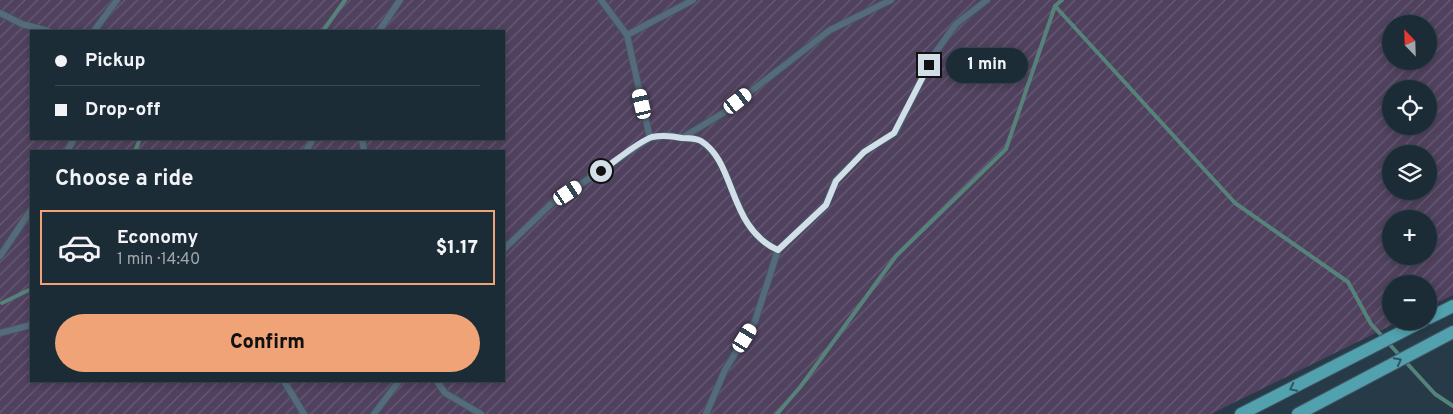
<!DOCTYPE html>
<html lang="en">
<head>
<meta charset="utf-8">
<style>
  :root { --surface:#1c2c36; --page:#293842; --text:#f1f3f6; --muted:#a0a7ad; --line:#3a4851; --accent:#efa377 }
  body { margin:0; font-family:Overpass,sans-serif; background:var(--page); color:var(--text); height:100vh; display:flex; flex-direction:column; font-size:19px; white-space:nowrap }
  * { box-sizing:border-box; margin:0 }
  p { font-size:16px; color:var(--muted) }
  .icon { flex:none; width:28px; height:28px; fill:none; stroke:currentColor; stroke-width:2; stroke-linecap:round; stroke-linejoin:round }
  .map { position:relative; flex:1; overflow:hidden }
  .panel { position:absolute; left:30px; top:150px; width:475px; height:232px; display:flex; flex-direction:column; background:var(--surface); border-radius:0px; box-shadow:0 2px 8px #0003,0 0 0 1px var(--line) }
  .panel>* { flex:none }
  .hud { position:absolute; left:30px; top:30px; width:475px; height:110px; border-radius:0px; box-shadow:0 2px 8px #0003,0 0 0 1px var(--line); display:grid; align-content:center; height:110px; padding:0 25px; background:var(--surface) }
  .needle { width:32px; rotate:337deg }
  .tools { position:absolute; left:1382px; top:15px; display:grid; gap:10px }
  .tools a { display:grid; place-items:center; width:55px; height:55px; border-radius:50%; background:var(--surface); box-shadow:0 2px 8px #0003,0 0 0 1px var(--line); font-size:25px }
  .end { position:absolute; width:22px; height:22px; margin:-11px; border:6px solid #d3dfe8; background:#111; box-shadow:0 0 0 2px #111 }
  .from { border-radius:50% }
  .bubble { position:absolute; height:35px; border-radius:18px; background:var(--surface); box-shadow:0 2px 8px #0003,0 0 0 1px var(--line); font-size:16px; font-weight:800; line-height:35px; text-align:center }
  .car { position:absolute; width:15px; height:30px; margin:-15px -8px; border-radius:6px; box-shadow:0 0 4px 1px #0007; background:linear-gradient(#fff 24%,#345 0 40%,#fff 0 76%,#345 0 86%,#fff 0) }
  .hud b { display:flex; align-items:center; gap:18px; height:48px; font-size:19px }
  .hud b+b { border-top:1px solid var(--line) }
  .hud i { width:12px; height:12px; background:var(--text) }
  ul { padding:0; list-style:none }
  li { display:flex; align-items:center; gap:15px; height:75px; margin:0 10px 8px; padding:0 15px; border:2px solid transparent; border-radius:0px }
  li div { flex:1 }
  li b { display:block; font-size:19px }
  li em { font-style:normal; font-weight:800 }
  li.active { border-color:var(--accent) }
  li>.icon { width:45px; height:45px; stroke-width:1.5 }
  h2 { padding:0 25px; font-size:22px; line-height:60px }
  .button { display:flex; gap:10px; margin-top:auto; padding:10px 25px }
  .button a { flex:1; height:58px; border-radius:30px; background:var(--accent); color:#111; font-size:20px; font-weight:800; line-height:58px; text-align:center }
  .map>svg:first-child { display:block }
</style>
</head>
<body>
<div class="map">
<svg width="1453" height="414" viewBox="0 0 1453 414">
  <defs>
    <pattern id="garden-furrows" width="10" height="10" patternUnits="userSpaceOnUse" patternTransform="scale(1.25)"><rect width="10" height="10" fill="#50415e"/><path d="M-1 1l2-2M0 10L10 0M9 11l2-2" fill="none" stroke="#685c75"/></pattern>
  </defs>
  <rect width="100%" height="100%" fill="#263a48"/>
  <path fill="url(#garden-furrows)" fill-rule="evenodd" d="M 0,0 L 1453,0 L 1453,295 L 1429,307 L 1429,284 L 1391,284 L 1391,321 L 1400,321 L 1211,414 L 0,414 ZM 1391,24 L 1429,24 L 1429,61 L 1391,61 ZM 31,31 L 504,31 L 504,139 L 31,139 ZM 1391,89 L 1429,89 L 1429,126 L 1391,126 ZM 31,151 L 504,151 L 504,381 L 31,381 ZM 1391,154 L 1429,154 L 1429,191 L 1391,191 ZM 1391,219 L 1429,219 L 1429,256 L 1391,256 Z"/>
  <g fill="none" stroke-linecap="round" stroke-linejoin="round">
    <path stroke="#55837a" stroke-width="4" d="M 1062,0 L 1055,6 L 1235,203 L 1348,282 L 1371,324 L 1435,394 L 1453,406
      M 323,31 L 345,0
      M 135,151 L 140,139
      M 2,303 L 31,289
      M 777,414 L 801,386 L 896,256 L 1006,149 L 1055,6"/>
    <defs>
      <path id="service" d="M 601,0 L 627,35 L 693,0
        M 0,13 L 22,24 L 48,31
        M 94,31 L 117,0
        M 379,31 L 400,0
        M 627,35 L 650,138
        M 682,138 C 688,139 697,138 701,141 C 738,167 729,228 778,250
        M 362,139 L 364,151
        M 67,151 L 74,139
        M 306,151 L 313,139
        M 504,249 L 551,204 L 650,138 L 667,135 L 682,138 L 723,113 L 830,30 L 891,0
        M 0,256 L 31,210
        M 0,333 L 31,325
        M 284,381 L 304,414
        M 437,381 L 445,393 L 481,414
        M 374,414 L 399,381
        M 706,414 L 725,370 L 755,321 L 778,250 L 826,205 L 835,181 L 864,152 L 895,133 L 935,53 L 956,24 L 987,0"/>
      <path id="primary" d="M 1429,318 L 1453,306
        M 1241,414 L 1423,321
        M 1298,414 L 1453,332"/>
    </defs>
    <use href="#service" stroke="#445662" stroke-width="8"/>
    <use href="#primary" stroke="#445662" stroke-width="14"/>
    <use href="#service" stroke="#556a7a" stroke-width="6"/>
    <use href="#primary" stroke="#51a1af" stroke-width="12"/>
  </g>
  <defs><path id="oneway-chevron" d="M-2-3.5L2.5 0L-2 3.5" fill="none" stroke-width="1.6" stroke-linecap="round" stroke-linejoin="round" transform="scale(1.25)"/></defs>
  <g stroke="#315462">
    <use href="#oneway-chevron" transform="translate(1398 361) rotate(-28)"/>
    <use href="#oneway-chevron" transform="translate(1293 388) rotate(154)"/>
  </g>
  <g fill="none" stroke-linecap="round" stroke-linejoin="round">
    <path stroke="#d3dfe8" stroke-width="6" d="M 601,171 C 613,163 639,141 652,137 C 662,135 672,136 682,138 C 687,138 696,138 701,141 C 736,162 728,228 778,250 L 826,205 L 836,181 L 864,152 L 894,133 L 929,65"/>
  </g>
</svg>
<div class="tools">
<a><svg class="needle" viewBox="-14 -14 28 28"><path d="M0-13l5 13h-10z" fill="#e53935"/><path d="M0 13l5-13h-10z" fill="#a0a7ad"/></svg></a>
<a><svg class="icon" aria-label="locate" viewBox="0 0 24 24"><circle cx="12" cy="12" r="6"/><path d="M12 2v4M12 18v4M2 12h4M18 12h4"/></svg></a>
<a><svg class="icon" aria-label="layers" viewBox="0 0 24 24"><path d="M12 4l9 5-9 5-9-5zM3 14l9 5 9-5"/></svg></a>
<a>+</a>
<a>−</a>
</div>
<i class="end from" style="left:601px;top:171px"></i>
<i class="end" style="left:929px;top:65px"></i>
<div class="bubble" style="left:946px;top:48px;width:82px">1 min</div>
<i class="car" style="left:738px;top:101px;rotate:52deg"></i>
<i class="car" style="left:642px;top:104px;rotate:347deg"></i>
<i class="car" style="left:568px;top:193px;rotate:56deg"></i>
<i class="car" style="left:745px;top:338px;rotate:32deg"></i>
<div class="hud">
<b><i class="from"></i>Pickup</b>
<b><i></i>Drop-off</b>
</div>
<section class="panel">
<h2>Choose a ride</h2>
<ul>
<li class="active"><svg class="icon" aria-label="car" viewBox="0 0 24 24"><path d="M5 17H2v-5l4-1 3-4h7l3 4 3 1v5h-3M9 17h6M6 11h13"/><circle cx="7" cy="17" r="2"/><circle cx="17" cy="17" r="2"/></svg><div><b>Economy</b><p>1 min · 14:40</p></div><em>$1.17</em></li>
</ul>
<div class="button"><a>Confirm</a></div>
</section>
</div>
</body>
</html>
